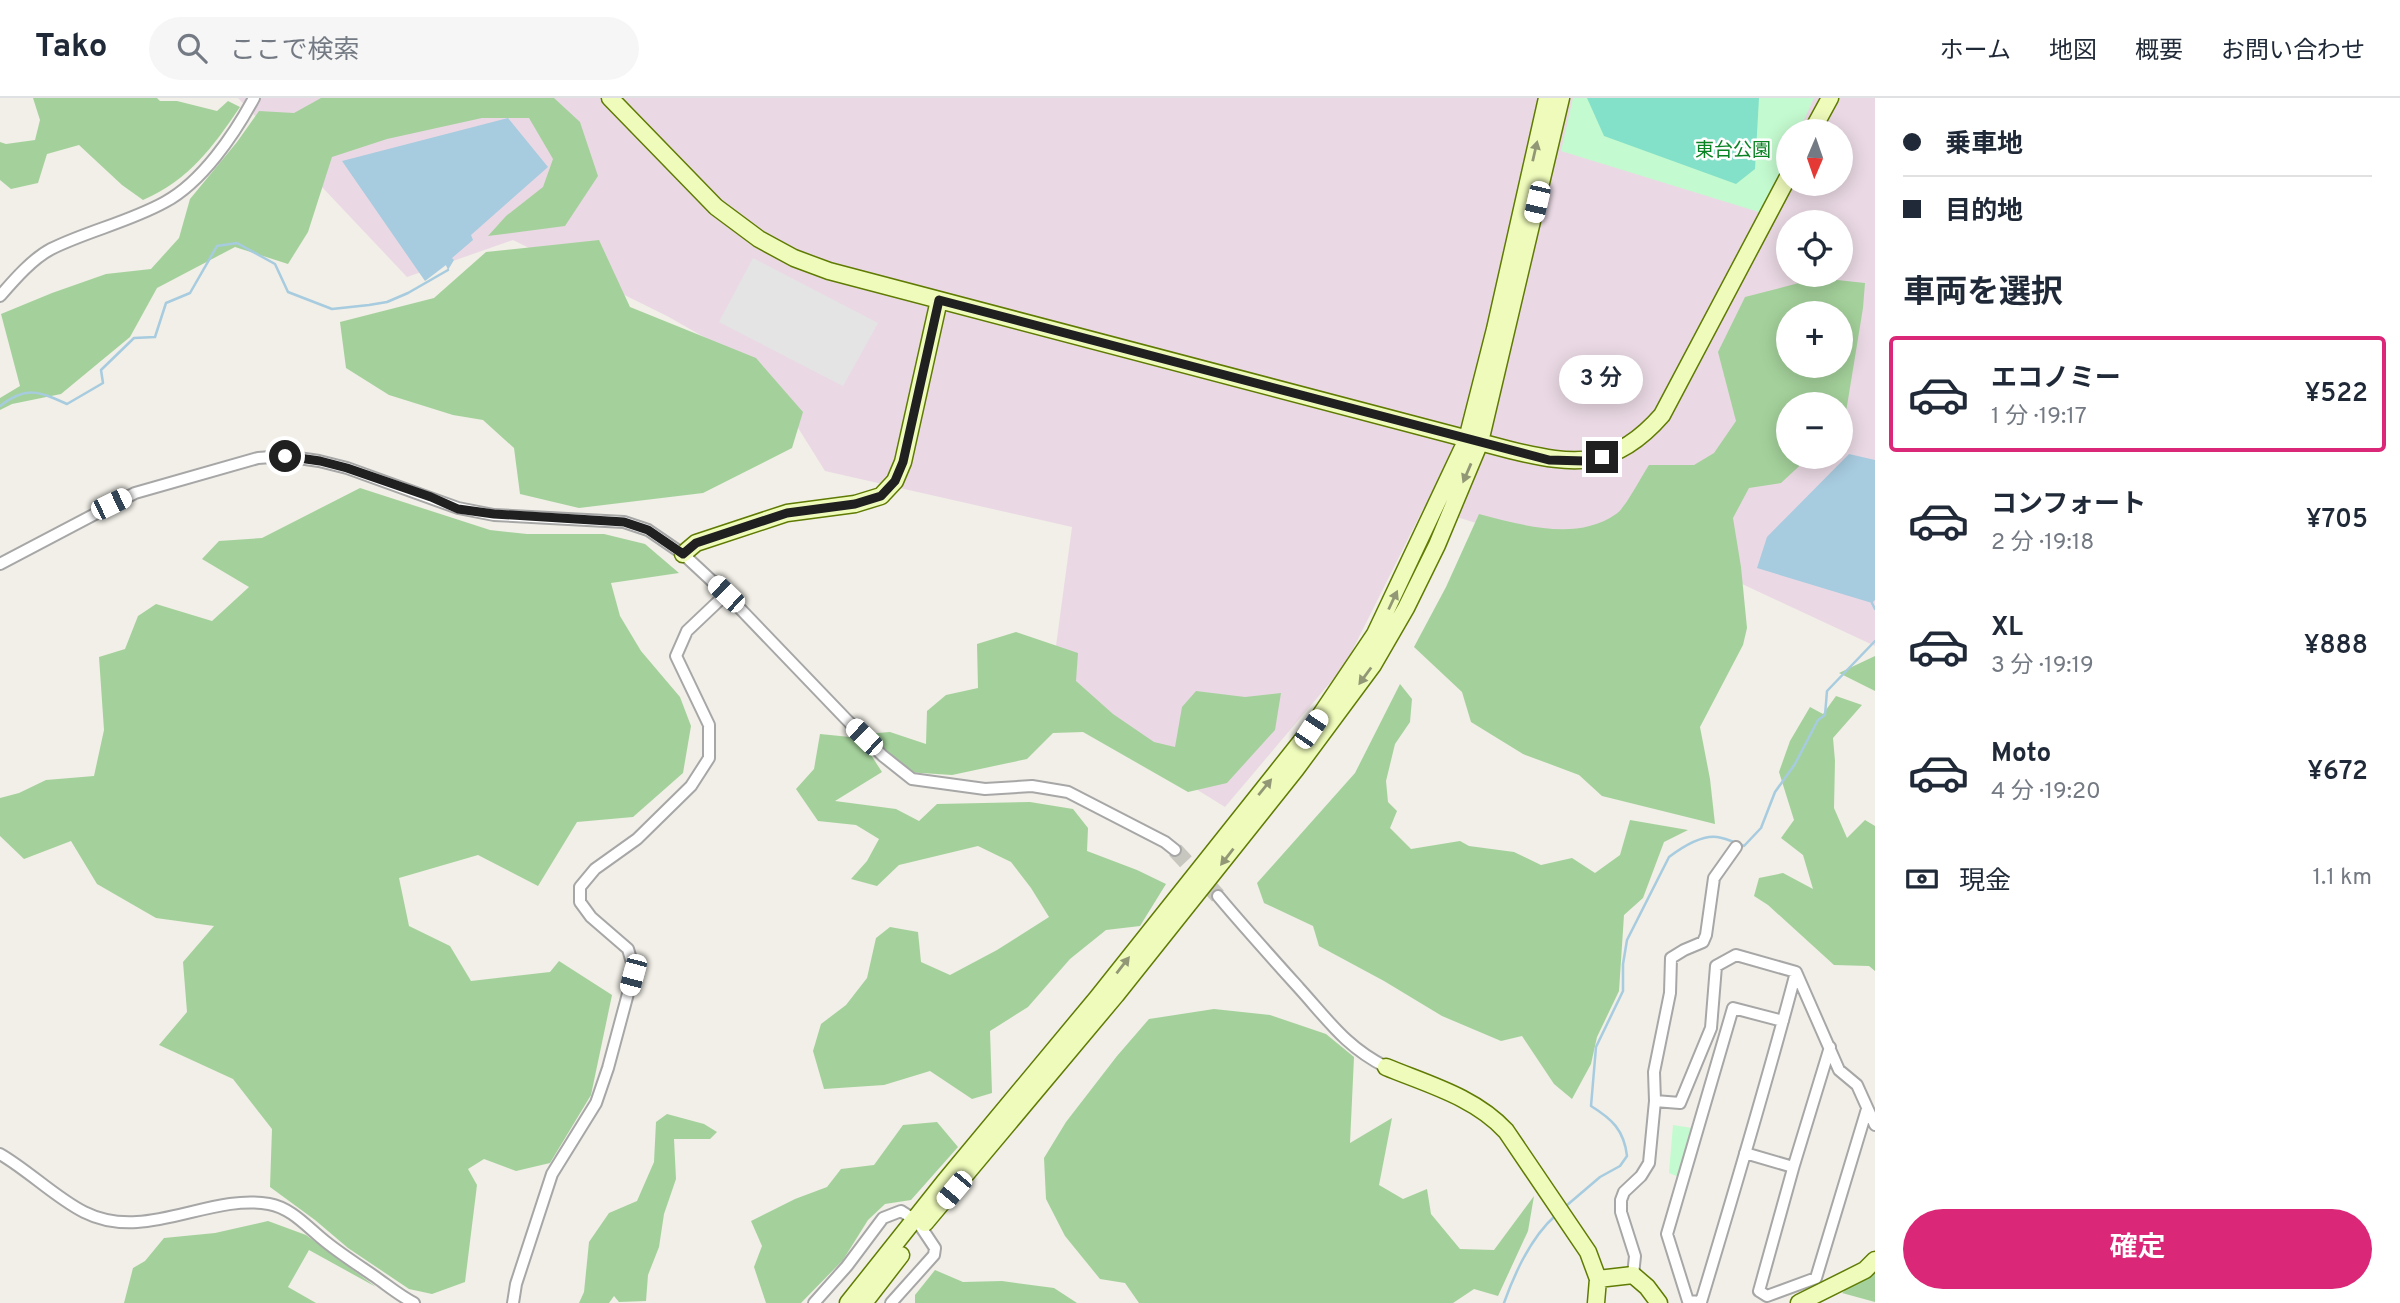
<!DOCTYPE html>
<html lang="ja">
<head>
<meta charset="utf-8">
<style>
  :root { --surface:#fff; --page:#f6f6f7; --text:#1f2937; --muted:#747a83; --line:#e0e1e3; --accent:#db2777 }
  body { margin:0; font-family:Overpass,"Noto Sans JP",sans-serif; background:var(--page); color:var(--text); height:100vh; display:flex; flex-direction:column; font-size:26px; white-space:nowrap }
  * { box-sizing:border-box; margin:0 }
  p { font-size:23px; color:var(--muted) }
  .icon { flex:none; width:38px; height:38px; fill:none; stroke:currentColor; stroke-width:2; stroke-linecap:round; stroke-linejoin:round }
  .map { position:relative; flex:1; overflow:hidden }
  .drawer { display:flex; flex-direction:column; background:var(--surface); width:525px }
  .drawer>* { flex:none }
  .guide { display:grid; align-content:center; height:154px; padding:0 28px; background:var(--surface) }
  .needle { width:46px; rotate:182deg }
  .controls { position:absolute; left:1776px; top:21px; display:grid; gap:14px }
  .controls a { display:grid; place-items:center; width:77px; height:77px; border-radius:50%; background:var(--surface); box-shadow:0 4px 18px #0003; font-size:35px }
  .end { position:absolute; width:32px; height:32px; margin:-16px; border:9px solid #202020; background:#fff; box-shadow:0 0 0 4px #fff }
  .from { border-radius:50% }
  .bubble { position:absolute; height:49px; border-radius:24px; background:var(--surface); box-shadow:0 4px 18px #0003; font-size:23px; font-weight:600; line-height:49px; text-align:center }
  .car { position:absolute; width:21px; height:42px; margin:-21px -10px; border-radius:9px; box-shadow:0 0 5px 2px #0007; background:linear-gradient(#fff 24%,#345 0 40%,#fff 0 76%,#345 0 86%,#fff 0) }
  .guide b { display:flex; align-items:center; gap:24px; height:66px; font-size:26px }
  .guide b+b { border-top:2px solid var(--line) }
  .guide i { width:18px; height:18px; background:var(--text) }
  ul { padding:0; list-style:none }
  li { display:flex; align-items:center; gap:21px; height:116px; margin:0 14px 10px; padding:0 14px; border:4px solid transparent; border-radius:7px }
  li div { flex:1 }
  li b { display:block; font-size:26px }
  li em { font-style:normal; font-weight:600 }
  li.on { border-color:var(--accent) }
  li>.icon { width:63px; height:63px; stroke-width:1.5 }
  h2 { padding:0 28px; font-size:32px; line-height:84px }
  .pay { display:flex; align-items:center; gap:18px; height:77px; padding:0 28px; font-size:26px }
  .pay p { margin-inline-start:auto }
  .action { display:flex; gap:14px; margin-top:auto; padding:14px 28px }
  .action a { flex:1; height:80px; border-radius:42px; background:var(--accent); color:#fff; font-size:28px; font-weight:600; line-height:80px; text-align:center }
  header { display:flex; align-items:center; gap:42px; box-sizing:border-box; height:98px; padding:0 35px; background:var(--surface); border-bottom:2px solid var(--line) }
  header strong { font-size:33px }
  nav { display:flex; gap:38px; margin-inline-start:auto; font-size:24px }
  .search { width:490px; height:63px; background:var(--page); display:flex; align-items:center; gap:18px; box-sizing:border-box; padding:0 24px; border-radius:38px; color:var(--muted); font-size:26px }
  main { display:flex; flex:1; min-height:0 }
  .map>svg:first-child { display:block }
</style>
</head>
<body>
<header>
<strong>Tako</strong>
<div class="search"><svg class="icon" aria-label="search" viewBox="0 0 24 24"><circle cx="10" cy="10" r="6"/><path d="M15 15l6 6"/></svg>ここで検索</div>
<nav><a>ホーム</a><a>地図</a><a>概要</a><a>お問い合わせ</a></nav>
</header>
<main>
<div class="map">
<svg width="1875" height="1205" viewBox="0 0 1875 1205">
  <rect width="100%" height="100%" fill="#f1efe7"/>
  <path fill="#ead9e4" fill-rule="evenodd" d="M 238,0 L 1875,0 L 1875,548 L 1648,442 L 1532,442 L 1424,409 L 1345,567 L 1225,709 L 1049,600 L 1072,429 L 825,373 L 762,272 L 667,218 L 513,142 L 407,179 ZM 1788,33 L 1841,33 L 1841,86 L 1788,86 ZM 1788,124 L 1841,124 L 1841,177 L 1788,177 ZM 1788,215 L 1841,215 L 1841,268 L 1788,268 ZM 1788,306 L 1841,306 L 1841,359 L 1788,359 Z"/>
  <path fill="#a4d19b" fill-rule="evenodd" d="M 33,0 L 157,0 L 160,3 L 177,3 L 217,13 L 228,3 L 240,9 C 212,50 190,81 143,102 L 122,87 L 79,47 L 47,56 L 38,85 L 11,91 L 0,82 L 0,44 L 6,46 L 35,42 L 40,22 Z
    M 321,0 L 554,0 L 580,24 L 598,78 L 565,128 L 488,138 L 506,118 L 543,89 L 553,61 L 529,20 L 482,20 L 387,41 L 332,59 L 308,134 L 288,166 L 235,149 L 157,190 L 130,239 L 61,296 L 12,306 L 0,312 L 0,300 L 20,288 L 1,216 L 52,195 L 106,176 L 151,171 L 179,140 L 190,101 L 237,44 L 259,13 L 294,15 Z
    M 599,142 L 630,209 L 756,260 L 803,314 L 792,350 L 703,395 L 579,410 L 520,396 L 514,350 L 483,322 L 453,317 L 389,297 L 346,270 L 340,224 L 434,200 L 486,154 Z
    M 1818,180 L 1865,185 L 1863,210 L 1846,314 L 1841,320 L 1841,306 L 1788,306 L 1788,359 L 1809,359 L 1781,385 L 1749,390 L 1733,420 L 1741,469 L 1747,530 L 1743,547 L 1700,629 L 1710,681 L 1715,726 L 1602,698 L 1579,677 L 1523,656 L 1471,624 L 1462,594 L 1414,549 L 1446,489 L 1479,416 C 1522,427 1576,444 1616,416 C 1625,411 1642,377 1649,367 L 1694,367 L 1714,355 L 1736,323 L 1718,254 L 1745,199 ZM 1788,215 L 1841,215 L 1841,268 L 1788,268 Z
    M 360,390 L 490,432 L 527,436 L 604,436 L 645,446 L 679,475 L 611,485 L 620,518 L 641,553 L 680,599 L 691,628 L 683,675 L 633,719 L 577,724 L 538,788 L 478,757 L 399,780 L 409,828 L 450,848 L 471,883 L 550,874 L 559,863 L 612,897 L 591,997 L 550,1065 L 516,1073 L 484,1061 L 468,1071 L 477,1087 L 465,1184 L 432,1196 L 409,1191 L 348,1150 L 315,1122 L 270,1089 L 272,1031 L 233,981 L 159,947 L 187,914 L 183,864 L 214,828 L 156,820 L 97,786 L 71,743 L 24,761 L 0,738 L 0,700 L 19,695 L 46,682 L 94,678 L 104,632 L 99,559 L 125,551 L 138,518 L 156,506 L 212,523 L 249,489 L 202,461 L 219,443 L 262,440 Z
    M 1016,534 L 1078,555 L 1076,583 L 1113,616 L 1154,644 L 1175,649 L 1182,609 L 1196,593 L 1245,599 L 1281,595 L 1275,632 L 1227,685 L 1188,694 L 1083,634 L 1053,635 L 1027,661 L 952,677 L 906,674 L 865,636 L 890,634 L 926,646 L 927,613 L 946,597 L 978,590 L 977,546 Z
    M 1875,558 L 1875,593 L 1839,575 Z
    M 1400,586 L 1412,601 L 1410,624 L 1395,646 L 1386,683 L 1388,704 L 1397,713 L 1390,730 L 1411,751 L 1460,743 L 1469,748 L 1514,754 L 1541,767 L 1572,760 L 1595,775 L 1620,757 L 1630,722 L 1688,732 L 1664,744 L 1643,800 L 1624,817 L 1619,893 L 1597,939 L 1591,966 L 1572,1001 L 1554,986 L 1522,938 L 1501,943 L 1442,918 L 1384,883 L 1319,848 L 1313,828 L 1264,805 L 1257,785 L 1355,675 Z
    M 1836,598 L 1862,607 L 1833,640 L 1835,663 L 1834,710 L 1847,740 L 1865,722 L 1875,728 L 1875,873 L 1869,868 L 1834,867 L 1768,807 L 1754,798 L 1759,780 L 1783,775 L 1813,791 L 1803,757 L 1781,740 L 1794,722 L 1779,674 L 1790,643 L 1810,609 L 1823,616 Z
    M 820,636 L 860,640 L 882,674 L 835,703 L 896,711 L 919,723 L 937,706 L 1030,704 L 1073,711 L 1088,730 L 1087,753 L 1137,772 L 1166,786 L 1140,828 L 1106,832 L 1070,861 L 1028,909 L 990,933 L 992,995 L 972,1001 L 930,973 L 884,987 L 824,991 L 813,953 L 821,926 L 846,907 L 867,880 L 876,840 L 890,829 L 918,834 L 921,864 L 950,877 L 997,852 L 1049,819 L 1031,790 L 1011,764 L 978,748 L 899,767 L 877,788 L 851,781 L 867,763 L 879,741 L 856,727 L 818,723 L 796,691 L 814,671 Z
    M 1214,911 L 1270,917 L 1326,936 L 1354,959 L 1350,1045 L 1392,1020 L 1379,1087 L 1403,1101 L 1427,1091 L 1431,1116 L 1460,1151 L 1494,1152 L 1534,1098 L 1528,1133 L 1498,1198 L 1474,1191 L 1453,1205 L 1139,1205 L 1125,1185 L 1100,1181 L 1065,1138 L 1046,1101 L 1044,1060 L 1066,1024 L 1117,958 L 1149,921 Z
    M 667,1016 L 704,1026 L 717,1034 L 710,1041 L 674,1041 L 676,1081 L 664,1116 L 659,1149 L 648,1177 L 646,1203 L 619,1204 L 614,1198 L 609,1205 L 579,1205 L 584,1194 L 589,1144 L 609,1115 L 637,1103 L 654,1064 L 656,1024 Z
    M 937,1024 L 958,1049 L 911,1102 L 885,1106 L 868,1122 L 843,1162 L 801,1205 L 766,1205 L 754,1169 L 762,1148 L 751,1123 L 795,1101 L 827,1089 L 841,1071 L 874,1067 L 903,1027 Z
    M 268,1123 L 306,1137 L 376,1189 L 309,1152 L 288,1189 L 316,1205 L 124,1205 L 133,1170 L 145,1163 L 164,1140 L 215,1135 Z
    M 1875,1166 L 1875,1204 L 1842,1195 Z
    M 935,1172 L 963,1184 L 1002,1183 L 1054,1190 L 1077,1205 L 915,1205 L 915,1197 Z"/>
  <path fill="#c4facf" d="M 1573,0 L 1814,0 L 1799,33 L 1788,33 L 1788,56 L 1762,115 L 1561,53 Z
    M 1673,1027 L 1692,1030 L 1679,1079 L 1669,1075 Z"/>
  <path fill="#84e1c9" d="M 1587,0 L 1759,0 L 1755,71 L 1736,86 L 1604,38 Z"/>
  <path fill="#e4e4e4" d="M 753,160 L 878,225 L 843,288 L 719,224 Z"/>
  <path fill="#a7cbdf" d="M 508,20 L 548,69 L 471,137 L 473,142 L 452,160 L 454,162 L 448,172 L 443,160 L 446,167 L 425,183 L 342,63 Z
    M 1849,356 L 1875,362 L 1875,502 L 1872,505 L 1757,470 L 1767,439 Z"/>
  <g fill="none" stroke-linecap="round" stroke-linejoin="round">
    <path stroke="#a7cbdf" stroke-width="2.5" d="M 0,308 C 26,288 38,293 67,306 L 103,285 L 101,272 L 134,240 L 155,239 L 166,205 L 190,195 L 217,148 L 237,145 L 275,166 L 288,194 L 332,211 L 369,207 L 387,204 L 408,195 L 448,172
      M 1872,505 L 1875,511
      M 1566,1108 L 1600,1079 L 1620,1068 L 1627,1058 C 1624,1032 1612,1021 1591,1008 L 1596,949 L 1623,893 L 1623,866 L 1627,842 L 1669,759 C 1681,750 1701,737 1717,739 C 1726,740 1736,745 1744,748 L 1761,730 L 1775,694 L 1795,666 L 1818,622 L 1825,617 L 1827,593 L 1875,543
      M 1504,1205 C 1515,1174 1531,1139 1556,1117"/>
    <path stroke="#c7c6bf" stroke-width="16" stroke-dasharray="16 8" stroke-linecap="butt" d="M 1175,752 L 1218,798"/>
    <defs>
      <path id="street" d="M 0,198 C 14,182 32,161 51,151 C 87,133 129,124 165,104 C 202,84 234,37 254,0
        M 0,466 L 135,395 L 258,360 L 285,358 L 319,363 L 347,370 L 458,410 L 494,417 L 624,424 L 648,432 L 683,456 L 726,496 L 846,621 L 883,658 L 912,681 L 985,691 L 1032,688 L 1068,694 L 1165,744 L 1175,752
        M 1218,798 C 1244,829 1272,860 1299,890 C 1328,922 1346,949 1386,969
        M 1783,923 L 1733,910 L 1667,1136 L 1688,1203 L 1701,1204 C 1734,1094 1767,985 1796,874
        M 1830,949 L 1794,1067 L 1759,1193 L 1767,1198 L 1816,1180 L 1867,1011
        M 1655,1003 L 1654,974 L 1670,895 L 1671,860 L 1684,852 L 1703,844 L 1706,837 L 1714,780 L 1736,749
        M 1745,1055 L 1793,1069
        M 0,1056 C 28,1072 56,1100 84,1114 C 145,1145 209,1095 269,1106 C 292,1110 308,1130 326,1144 C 341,1156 358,1167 374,1178 C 387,1187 400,1198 414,1205
        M 1633,1177 L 1635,1158 L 1621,1114 L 1621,1102 L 1624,1094 L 1641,1078 L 1649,1065 L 1655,1003 L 1680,1005 L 1711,930 L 1716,868 L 1736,857 L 1796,874 L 1839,972 L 1857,987 L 1875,1027
        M 513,1205 L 516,1186 L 552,1076 L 596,1005 L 608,970 L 633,877 L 633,868 L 628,851 L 591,819 L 580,804 L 580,789 L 595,771 L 637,741 L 691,688 L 709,660 L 709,627 L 676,558 L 687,533 L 726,496
        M 814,1205 L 847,1168 L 883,1120 L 901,1113 L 915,1122
        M 891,1205 L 934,1157 L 935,1150 L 921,1129"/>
      <path id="secondary" d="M 610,0 L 716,109 L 759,141 L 794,160 L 829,173 L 1510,352 C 1575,368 1615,371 1662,317 L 1788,79
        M 1812,33 L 1830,0
        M 683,456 L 696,445 L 787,415 L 855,406 L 881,398 L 895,383 L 903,364 L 939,202
        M 1386,969 C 1427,986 1475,999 1506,1033 L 1588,1154 L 1598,1181 L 1596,1205
        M 925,1125 L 1116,897 L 1296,671 L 1373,567 L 1406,510 L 1437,447 L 1480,344 L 1561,0
        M 1598,1181 L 1633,1177 L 1647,1189 L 1659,1205
        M 848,1205 L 945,1083 L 1097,900 L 1311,631 L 1375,536 L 1467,341 L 1495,231 L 1547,0
        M 864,1205 L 901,1157
        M 1799,1205 L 1865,1172 L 1875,1162"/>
    </defs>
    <use href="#street" stroke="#a7a7a7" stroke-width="14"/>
    <use href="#secondary" stroke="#5f7b03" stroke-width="19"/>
    <use href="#street" stroke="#fff" stroke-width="10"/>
    <use href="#secondary" stroke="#effbbb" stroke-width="16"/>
  </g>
  <defs><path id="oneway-solid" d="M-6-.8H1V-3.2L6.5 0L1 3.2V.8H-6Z" transform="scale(1.75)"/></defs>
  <g fill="#929875">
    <use href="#oneway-solid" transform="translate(1535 53) rotate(-77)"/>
    <use href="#oneway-solid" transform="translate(1467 375) rotate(113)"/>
    <use href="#oneway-solid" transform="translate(1393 502) rotate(-65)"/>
    <use href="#oneway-solid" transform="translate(1365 578) rotate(126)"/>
    <use href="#oneway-solid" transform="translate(1265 689) rotate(-51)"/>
    <use href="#oneway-solid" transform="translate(1227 759) rotate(128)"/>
    <use href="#oneway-solid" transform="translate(1123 867) rotate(-52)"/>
  </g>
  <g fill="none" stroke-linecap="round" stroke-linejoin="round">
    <path stroke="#202020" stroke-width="9" d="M 285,358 L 320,363 L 347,370 L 431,399 L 458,411 L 494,416 L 624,424 L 648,432 L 683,456 L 696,445 L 787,415 L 855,406 L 881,398 L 895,383 L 903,364 L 939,202 L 1549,362 L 1585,363 L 1602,359"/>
  </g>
  <g text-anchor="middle" stroke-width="5" stroke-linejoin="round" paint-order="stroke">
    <g font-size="19" fill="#0a8324" stroke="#fff">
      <text x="1733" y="58">東台公園</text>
    </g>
  </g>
</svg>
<div class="controls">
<a><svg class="needle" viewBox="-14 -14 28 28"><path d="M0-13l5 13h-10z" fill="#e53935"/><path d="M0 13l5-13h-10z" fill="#747a83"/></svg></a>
<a><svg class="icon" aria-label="locate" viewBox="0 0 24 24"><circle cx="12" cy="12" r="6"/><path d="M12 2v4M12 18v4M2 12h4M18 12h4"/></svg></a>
<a>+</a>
<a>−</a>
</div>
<i class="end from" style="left:285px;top:358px"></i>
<i class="end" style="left:1602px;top:359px"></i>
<div class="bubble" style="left:1559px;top:257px;width:84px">3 分</div>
<i class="car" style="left:1537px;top:104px;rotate:193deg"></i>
<i class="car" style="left:111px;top:406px;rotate:64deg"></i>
<i class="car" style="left:726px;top:496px;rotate:314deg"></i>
<i class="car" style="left:1311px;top:631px;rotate:34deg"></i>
<i class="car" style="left:864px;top:639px;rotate:314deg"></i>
<i class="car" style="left:633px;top:877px;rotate:195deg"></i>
<i class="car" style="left:954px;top:1092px;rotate:220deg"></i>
</div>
<section class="drawer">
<div class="guide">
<b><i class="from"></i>乗車地</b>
<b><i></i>目的地</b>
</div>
<h2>車両を選択</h2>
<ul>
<li class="on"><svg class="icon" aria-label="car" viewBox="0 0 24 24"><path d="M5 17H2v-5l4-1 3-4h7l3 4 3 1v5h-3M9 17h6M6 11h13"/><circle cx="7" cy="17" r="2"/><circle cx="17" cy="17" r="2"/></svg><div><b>エコノミー</b><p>1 分 · 19:17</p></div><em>¥522</em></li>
<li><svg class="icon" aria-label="car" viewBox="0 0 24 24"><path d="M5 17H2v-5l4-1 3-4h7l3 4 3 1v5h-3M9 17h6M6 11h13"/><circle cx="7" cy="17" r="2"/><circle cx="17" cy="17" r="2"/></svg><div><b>コンフォート</b><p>2 分 · 19:18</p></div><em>¥705</em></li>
<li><svg class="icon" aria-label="car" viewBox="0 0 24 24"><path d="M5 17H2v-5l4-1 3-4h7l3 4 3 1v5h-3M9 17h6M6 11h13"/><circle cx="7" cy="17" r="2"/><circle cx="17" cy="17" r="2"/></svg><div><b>XL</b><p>3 分 · 19:19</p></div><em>¥888</em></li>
<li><svg class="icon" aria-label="car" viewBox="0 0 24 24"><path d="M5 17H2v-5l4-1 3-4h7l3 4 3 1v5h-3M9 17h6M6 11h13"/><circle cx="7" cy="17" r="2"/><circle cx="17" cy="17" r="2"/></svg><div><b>Moto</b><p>4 分 · 19:20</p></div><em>¥672</em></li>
</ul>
<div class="pay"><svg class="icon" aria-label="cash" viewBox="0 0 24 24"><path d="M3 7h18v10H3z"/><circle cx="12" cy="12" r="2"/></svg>現金<p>1.1 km</p></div>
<div class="action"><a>確定</a></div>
</section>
</main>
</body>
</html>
